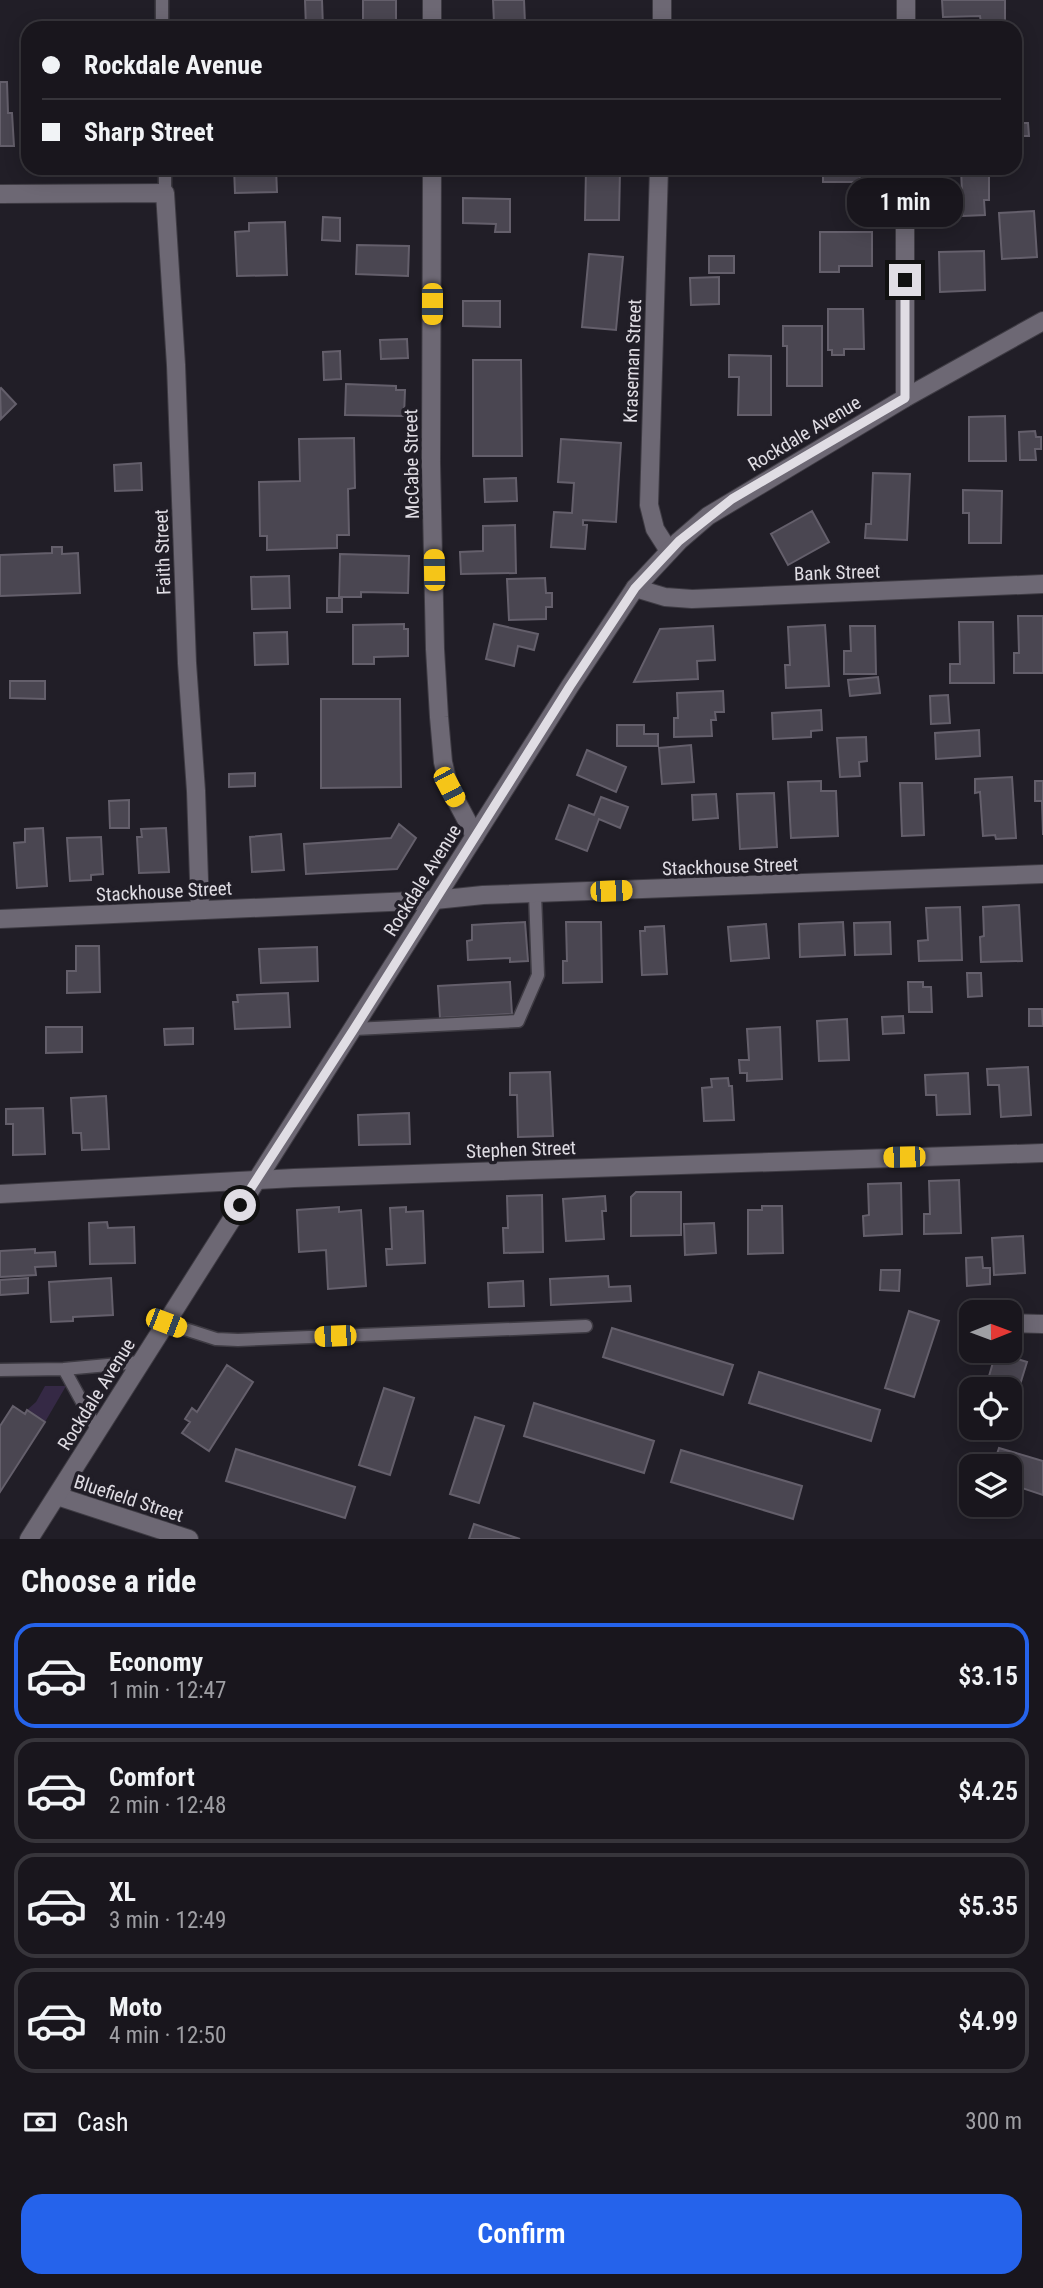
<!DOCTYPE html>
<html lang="en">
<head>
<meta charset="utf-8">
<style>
  :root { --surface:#19161d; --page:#221f26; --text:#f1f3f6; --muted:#9f9fa4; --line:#37353b; --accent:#2563eb }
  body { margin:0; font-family:"Roboto Condensed",sans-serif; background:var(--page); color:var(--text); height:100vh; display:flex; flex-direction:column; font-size:26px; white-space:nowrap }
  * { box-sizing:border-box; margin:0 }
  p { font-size:23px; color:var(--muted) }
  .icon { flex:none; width:38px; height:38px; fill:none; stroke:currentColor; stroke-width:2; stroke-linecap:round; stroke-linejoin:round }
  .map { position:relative; height:1539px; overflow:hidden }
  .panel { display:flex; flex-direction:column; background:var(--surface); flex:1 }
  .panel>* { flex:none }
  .guide { position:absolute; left:21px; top:21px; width:1001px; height:154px; border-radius:21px; box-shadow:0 4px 18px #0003,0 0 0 2px var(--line); display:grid; align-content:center; height:154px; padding:0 21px; background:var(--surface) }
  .needle { width:46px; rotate:89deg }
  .controls { position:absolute; left:959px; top:1300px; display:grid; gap:14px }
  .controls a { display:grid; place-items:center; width:63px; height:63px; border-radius:14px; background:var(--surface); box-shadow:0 4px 18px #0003,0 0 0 2px var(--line); font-size:35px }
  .end { position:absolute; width:32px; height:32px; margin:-16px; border:9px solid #e0dde4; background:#111; box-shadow:0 0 0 4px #111 }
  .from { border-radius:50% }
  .bubble { position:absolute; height:49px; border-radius:21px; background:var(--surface); box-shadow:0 4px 18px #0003,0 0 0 2px var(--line); font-size:23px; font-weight:600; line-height:49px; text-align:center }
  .car { position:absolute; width:21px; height:42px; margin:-21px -10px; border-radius:9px; box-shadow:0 0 5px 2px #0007; background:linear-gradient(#f5c518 24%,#345 0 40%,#f5c518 0 76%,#345 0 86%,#f5c518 0) }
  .guide b { display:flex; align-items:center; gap:24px; height:66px; font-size:26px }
  .guide b+b { border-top:2px solid var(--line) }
  .guide i { width:18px; height:18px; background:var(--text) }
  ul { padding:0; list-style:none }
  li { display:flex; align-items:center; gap:21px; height:105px; margin:0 14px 10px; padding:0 7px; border:4px solid var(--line); border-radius:21px }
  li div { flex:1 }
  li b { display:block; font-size:26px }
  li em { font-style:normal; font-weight:600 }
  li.on { border-color:var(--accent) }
  li>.icon { width:63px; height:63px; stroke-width:1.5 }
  h2 { padding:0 21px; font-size:32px; line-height:84px }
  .pay { display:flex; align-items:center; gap:18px; height:77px; padding:0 21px; font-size:26px }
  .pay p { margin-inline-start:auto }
  .cta { display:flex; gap:14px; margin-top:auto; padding:14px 21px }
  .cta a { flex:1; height:80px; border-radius:21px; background:var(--accent); color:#fff; font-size:28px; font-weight:600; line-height:80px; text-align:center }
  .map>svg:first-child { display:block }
</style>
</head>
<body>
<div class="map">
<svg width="1043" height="1539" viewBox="0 0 1043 1539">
  <rect width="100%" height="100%" fill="#211e27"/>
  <path fill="#352945" d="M 45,1386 L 66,1386 L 45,1422 L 27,1410 L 36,1402 Z"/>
  <path fill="#4a4651" stroke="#645f6b" stroke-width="2" d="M 305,0 L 322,0 L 323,28 L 306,28 Z
    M 363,0 L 396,0 L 396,28 L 363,28 Z
    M 493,0 L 524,0 L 525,23 L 533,23 L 534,28 L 489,28 L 489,23 L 494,23 Z
    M 942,0 L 1005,0 L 1005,23 L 981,23 L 980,16 L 943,17 Z
    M 105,22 L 138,22 L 138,28 L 104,28 Z
    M 0,82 L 7,82 L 8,113 L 12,113 L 14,146 L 0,146 Z
    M 1015,123 L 1028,123 L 1029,136 L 1015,136 Z
    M 234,168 L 276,168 L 277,192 L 235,193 Z
    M 823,168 L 860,168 L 860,182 L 823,182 Z
    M 989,168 L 989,200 L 984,200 L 985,215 L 963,216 L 961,169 Z
    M 586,169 L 620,170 L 619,220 L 585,220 Z
    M 463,198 L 510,199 L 510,232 L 495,232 L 496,224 L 463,223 Z
    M 1034,211 L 1037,257 L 1002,259 L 999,213 Z
    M 323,217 L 340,218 L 340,241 L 322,240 Z
    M 285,222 L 287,275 L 237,276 L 235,232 L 249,231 L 249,223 Z
    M 820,232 L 872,232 L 872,266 L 839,266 L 839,272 L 820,272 Z
    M 357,245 L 409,246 L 408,276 L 356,274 Z
    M 984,251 L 985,290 L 940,292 L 939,252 Z
    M 589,254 L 623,257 L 616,330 L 582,327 Z
    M 709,256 L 734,256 L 734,273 L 709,273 Z
    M 719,277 L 719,304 L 691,305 L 690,278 Z
    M 463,301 L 500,301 L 500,327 L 463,326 Z
    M 828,309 L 863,309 L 864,349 L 844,349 L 844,355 L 832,355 L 832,350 L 828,350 Z
    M 783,326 L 822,326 L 822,386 L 787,386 L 787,346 L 783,346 Z
    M 407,339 L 408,358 L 381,359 L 380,340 Z
    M 340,351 L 341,379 L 324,380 L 323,352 Z
    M 729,355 L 771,356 L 771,415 L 738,415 L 739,377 L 729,377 Z
    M 473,360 L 521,360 L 522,456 L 473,456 Z
    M 346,384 L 396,386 L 396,390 L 405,390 L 404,416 L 345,415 Z
    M 1,388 L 16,404 L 1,419 L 0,389 Z
    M 1005,416 L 1006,461 L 969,461 L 969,417 Z
    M 1035,431 L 1036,437 L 1041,437 L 1041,449 L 1035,449 L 1036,460 L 1020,460 L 1019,432 Z
    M 354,438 L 355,488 L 348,489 L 349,535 L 337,535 L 337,548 L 267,550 L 267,536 L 260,536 L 259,482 L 300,481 L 299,439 Z
    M 561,439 L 621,443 L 616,522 L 583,520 L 583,525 L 587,525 L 585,549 L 551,547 L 554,512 L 572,513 L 574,483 L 558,482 Z
    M 141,463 L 142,490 L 115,491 L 114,465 Z
    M 873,473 L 910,474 L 907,540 L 865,538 L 866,524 L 871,524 Z
    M 516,478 L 517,501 L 485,502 L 484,479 Z
    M 963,490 L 1002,491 L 1001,543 L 969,543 L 969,513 L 963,513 Z
    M 812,511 L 829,542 L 788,565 L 771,534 Z
    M 515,525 L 516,573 L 461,574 L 460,552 L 483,551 L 483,526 Z
    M 52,547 L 62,547 L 62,554 L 78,553 L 80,593 L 0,596 L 0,555 L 52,553 Z
    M 340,554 L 409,556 L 408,593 L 361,592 L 361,597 L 339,597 Z
    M 289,576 L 290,608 L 252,609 L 251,577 Z
    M 545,578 L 546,593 L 552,593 L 552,607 L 546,607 L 546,619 L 509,620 L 507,579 Z
    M 327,598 L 342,598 L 342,612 L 327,612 Z
    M 1018,616 L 1043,616 L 1043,673 L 1014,673 L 1014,653 L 1019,653 Z
    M 959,622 L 993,622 L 994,683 L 950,683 L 950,664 L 960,664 Z
    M 404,624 L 404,629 L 408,629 L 408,656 L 374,657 L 374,664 L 353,664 L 353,625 Z
    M 494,624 L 538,634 L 534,650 L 518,646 L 514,666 L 486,659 Z
    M 825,625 L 829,686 L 786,688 L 785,665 L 790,665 L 788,627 Z
    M 713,626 L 715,660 L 697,661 L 698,679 L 634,682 L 660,629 Z
    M 850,626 L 875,626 L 876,674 L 844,674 L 844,651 L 851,651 Z
    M 287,632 L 288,664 L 255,665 L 254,633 Z
    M 878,677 L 880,693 L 850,696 L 848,680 Z
    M 10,681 L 45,681 L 45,699 L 10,698 Z
    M 723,691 L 724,712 L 715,712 L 716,720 L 711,720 L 712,736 L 674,737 L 674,718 L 678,718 L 677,693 Z
    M 948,695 L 950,723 L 931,724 L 930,696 Z
    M 321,699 L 400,699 L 401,787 L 321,788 Z
    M 821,710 L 822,730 L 811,731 L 811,737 L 773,739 L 772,713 Z
    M 617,725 L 644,725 L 644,734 L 658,734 L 658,746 L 617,746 Z
    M 979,730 L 980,756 L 936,759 L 935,733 Z
    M 866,737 L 867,761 L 859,762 L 860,776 L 840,777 L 837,738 Z
    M 691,745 L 694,782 L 662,784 L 659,748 Z
    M 587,750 L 626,767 L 616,792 L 577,775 Z
    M 255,773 L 255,786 L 229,787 L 229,774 Z
    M 1012,777 L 1016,838 L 996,839 L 995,835 L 983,836 L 980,792 L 975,793 L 975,779 Z
    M 821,781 L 821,791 L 836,791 L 838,836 L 791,838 L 788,782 Z
    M 1035,781 L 1043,781 L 1043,835 L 1042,801 L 1035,801 Z
    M 900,783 L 922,783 L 924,835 L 902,836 Z
    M 774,793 L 777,847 L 740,849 L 737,794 Z
    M 716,794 L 718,818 L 693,820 L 692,795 Z
    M 601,797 L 628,807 L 620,828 L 599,819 L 587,851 L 556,839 L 569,805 L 594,815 Z
    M 129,800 L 129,828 L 110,828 L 109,801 Z
    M 399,824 L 416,838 L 397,869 L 306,874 L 304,844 L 391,838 Z
    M 43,828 L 47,886 L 17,888 L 14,843 L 25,842 L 25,829 Z
    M 166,828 L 169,872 L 139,873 L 137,837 L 142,837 L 141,829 Z
    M 281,834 L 284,870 L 252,872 L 250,837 Z
    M 101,837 L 103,874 L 91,875 L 91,880 L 70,881 L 67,838 Z
    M 1019,905 L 1022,961 L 981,962 L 980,937 L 984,936 L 983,907 Z
    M 960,907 L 962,960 L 919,961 L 918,941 L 928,940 L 926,908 Z
    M 525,922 L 528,961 L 510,962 L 510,958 L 468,960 L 467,941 L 472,940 L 472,925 Z
    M 566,922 L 601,922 L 602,982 L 563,983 L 563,961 L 567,961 Z
    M 843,922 L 845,955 L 800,957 L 799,924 Z
    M 890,922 L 891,954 L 855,955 L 854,923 Z
    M 766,924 L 769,958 L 731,961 L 728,927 Z
    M 664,926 L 667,974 L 642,975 L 640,931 L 645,931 L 645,927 Z
    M 76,946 L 99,946 L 100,992 L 67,993 L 67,971 L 76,971 Z
    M 317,947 L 318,981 L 261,983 L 259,949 Z
    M 967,973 L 981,973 L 982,996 L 968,997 Z
    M 510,982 L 512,1014 L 440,1018 L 438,986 Z
    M 908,982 L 923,982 L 923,987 L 931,987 L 932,1012 L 909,1012 Z
    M 288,993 L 290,1027 L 235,1029 L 233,1002 L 238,1002 L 237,995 Z
    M 1029,1009 L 1042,1009 L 1043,1026 L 1029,1026 Z
    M 903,1016 L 904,1033 L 883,1034 L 882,1017 Z
    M 847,1019 L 849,1060 L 819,1061 L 817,1021 Z
    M 46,1027 L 82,1027 L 82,1052 L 46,1053 Z
    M 780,1027 L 782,1079 L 747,1081 L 747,1073 L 740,1073 L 739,1060 L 749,1060 L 747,1029 Z
    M 193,1028 L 193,1044 L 165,1045 L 164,1029 Z
    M 1028,1067 L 1031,1115 L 1001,1117 L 999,1085 L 988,1085 L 987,1069 Z
    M 550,1072 L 553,1136 L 518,1137 L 517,1095 L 510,1095 L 510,1073 Z
    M 968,1073 L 970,1114 L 937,1115 L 936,1095 L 926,1095 L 925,1075 Z
    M 728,1078 L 729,1086 L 732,1086 L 734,1120 L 704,1121 L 702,1088 L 712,1087 L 711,1079 Z
    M 106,1096 L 109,1149 L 82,1150 L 81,1133 L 73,1133 L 71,1098 Z
    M 43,1108 L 45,1154 L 13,1155 L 13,1124 L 6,1124 L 6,1109 Z
    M 409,1113 L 410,1144 L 359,1145 L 358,1115 Z
    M 959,1180 L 961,1233 L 924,1234 L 924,1214 L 930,1214 L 929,1181 Z
    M 901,1183 L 902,1234 L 864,1236 L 863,1216 L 869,1215 L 868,1184 Z
    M 636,1192 L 681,1192 L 681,1235 L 631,1236 L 631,1197 Z
    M 542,1195 L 543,1252 L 504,1253 L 503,1228 L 508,1228 L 507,1196 Z
    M 605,1196 L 606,1211 L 602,1211 L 604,1239 L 566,1241 L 563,1199 Z
    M 762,1206 L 782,1206 L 783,1253 L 748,1254 L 748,1210 L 762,1210 Z
    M 339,1207 L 339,1212 L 361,1210 L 366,1286 L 328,1289 L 326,1250 L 299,1252 L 297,1210 Z
    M 406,1207 L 406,1212 L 423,1211 L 425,1263 L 387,1265 L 386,1249 L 392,1249 L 390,1208 Z
    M 107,1222 L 108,1228 L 134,1227 L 135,1263 L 90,1264 L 89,1223 Z
    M 714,1223 L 716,1253 L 685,1255 L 684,1224 Z
    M 1023,1236 L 1025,1273 L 994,1275 L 992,1238 Z
    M 35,1249 L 35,1253 L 55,1252 L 56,1266 L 35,1267 L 36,1275 L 0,1277 L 0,1251 Z
    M 982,1257 L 983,1268 L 990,1268 L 990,1284 L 967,1286 L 966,1258 Z
    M 881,1270 L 900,1270 L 899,1291 L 880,1290 Z
    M 608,1276 L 609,1287 L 630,1286 L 631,1301 L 551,1305 L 550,1279 Z
    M 28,1278 L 28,1293 L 0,1295 L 0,1280 Z
    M 111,1278 L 113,1315 L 73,1317 L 73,1321 L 51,1322 L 49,1282 Z
    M 523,1281 L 524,1306 L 489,1307 L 488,1283 Z
    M 909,1311 L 939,1321 L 914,1397 L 885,1388 Z
    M 612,1328 L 733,1365 L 723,1395 L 603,1357 Z
    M 996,1352 L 1027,1362 L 1010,1417 L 1010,1390 L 985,1390 Z
    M 227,1365 L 253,1382 L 209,1451 L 182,1433 L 190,1422 L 185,1419 L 192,1408 L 197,1412 Z
    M 759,1372 L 880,1410 L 871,1441 L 749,1403 Z
    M 384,1388 L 414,1398 L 390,1475 L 359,1465 Z
    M 534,1403 L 654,1441 L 644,1473 L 524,1436 Z
    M 13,1406 L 25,1414 L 27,1410 L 45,1422 L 0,1492 L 0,1426 Z
    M 475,1417 L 504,1426 L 479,1503 L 450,1494 Z
    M 999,1448 L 1043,1461 L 1043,1495 L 1010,1484 L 1010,1466 L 993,1466 Z
    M 236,1449 L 355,1487 L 345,1518 L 226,1481 Z
    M 681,1450 L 802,1486 L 793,1519 L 671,1482 Z
    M 474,1524 L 520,1539 L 469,1539 Z"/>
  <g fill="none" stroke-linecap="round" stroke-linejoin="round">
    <defs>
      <path id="service" d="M 162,0 L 162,28
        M 165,168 L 165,193
        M 354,1029 L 518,1021 L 538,975 L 535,894
        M 166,1323 L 216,1339 L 238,1340 L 586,1326
        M 64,1369 L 141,1362
        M 0,1370 L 64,1369 L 98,1431"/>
      <path id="minor" d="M 432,28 L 432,0
        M 662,28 L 662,0
        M 432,168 L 431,463 L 435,649 L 439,717 L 443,762 L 449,787 L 475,836
        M 659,168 L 649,505 L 655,529 L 669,551
        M 0,194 L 165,193 L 176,365 L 187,663 L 196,791 L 200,910
        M 635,588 L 665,597 L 692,599 L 1043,584
        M 0,919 L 435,900 L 483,895 L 1043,874
        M 0,1194 L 294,1178 L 1043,1153
        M 1011,1323 L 1043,1324
        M 57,1496 L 189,1539"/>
      <path id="tertiary" d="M 906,28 L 906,0
        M 905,398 L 905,168"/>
      <path id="secondary" d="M 29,1539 L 570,686 L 635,588 L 679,541 L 708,516 L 905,398 L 1043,321"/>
    </defs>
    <use href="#service" stroke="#3e3b43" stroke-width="15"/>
    <use href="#minor" stroke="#3e3b43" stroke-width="20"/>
    <use href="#tertiary" stroke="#3e3b43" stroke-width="20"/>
    <use href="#secondary" stroke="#3e3b43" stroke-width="20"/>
    <use href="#service" stroke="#6d6874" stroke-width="12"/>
    <use href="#minor" stroke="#6d6874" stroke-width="18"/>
    <use href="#tertiary" stroke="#6d6874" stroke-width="18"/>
    <use href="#secondary" stroke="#6d6874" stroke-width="18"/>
  </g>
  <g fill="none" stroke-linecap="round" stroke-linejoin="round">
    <path stroke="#e0dde4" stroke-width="9" d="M 240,1205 L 354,1029 L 570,686 L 635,588 L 679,541 L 732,499 L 905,398 L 905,280"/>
  </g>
  <g text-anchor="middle" stroke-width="7" stroke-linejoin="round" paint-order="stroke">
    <g font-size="19" fill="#e0dde4" stroke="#211e27">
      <text transform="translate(632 361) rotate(-88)" y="7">Kraseman Street</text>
      <text transform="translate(804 433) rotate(-31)" y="7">Rockdale Avenue</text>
      <text transform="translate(411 464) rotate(-91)" y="7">McCabe Street</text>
      <text transform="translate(162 552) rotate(-92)" y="7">Faith Street</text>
      <text transform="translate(837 572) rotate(-2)" y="7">Bank Street</text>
      <text transform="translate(730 866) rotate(-2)" y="7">Stackhouse Street</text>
      <text transform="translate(422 880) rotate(-58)" y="7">Rockdale Avenue</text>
      <text transform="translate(164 891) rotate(-3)" y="7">Stackhouse Street</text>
      <text transform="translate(521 1149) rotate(-2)" y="7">Stephen Street</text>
      <text transform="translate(96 1394) rotate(-58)" y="7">Rockdale Avenue</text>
      <text transform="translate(129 1498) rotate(18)" y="7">Bluefield Street</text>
    </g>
  </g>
</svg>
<div class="controls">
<a><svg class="needle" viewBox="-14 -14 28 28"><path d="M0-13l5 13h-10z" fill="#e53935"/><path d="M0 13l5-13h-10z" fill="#9f9fa4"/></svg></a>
<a><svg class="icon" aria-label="locate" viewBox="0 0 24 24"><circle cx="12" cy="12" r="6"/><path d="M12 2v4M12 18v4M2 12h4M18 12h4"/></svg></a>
<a><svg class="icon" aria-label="layers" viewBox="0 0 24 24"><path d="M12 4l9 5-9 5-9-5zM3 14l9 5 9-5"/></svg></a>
</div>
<i class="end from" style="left:240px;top:1205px"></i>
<i class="end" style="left:905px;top:280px"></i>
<div class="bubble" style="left:847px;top:178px;width:116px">1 min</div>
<i class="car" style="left:432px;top:304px;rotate:180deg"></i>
<i class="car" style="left:434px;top:570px;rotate:359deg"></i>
<i class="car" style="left:449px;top:787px;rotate:152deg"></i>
<i class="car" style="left:611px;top:891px;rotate:88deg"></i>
<i class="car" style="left:904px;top:1157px;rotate:269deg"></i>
<i class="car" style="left:166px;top:1323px;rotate:111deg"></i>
<i class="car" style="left:335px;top:1336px;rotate:268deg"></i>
<div class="guide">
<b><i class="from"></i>Rockdale Avenue</b>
<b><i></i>Sharp Street</b>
</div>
</div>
<section class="panel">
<h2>Choose a ride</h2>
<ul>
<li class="on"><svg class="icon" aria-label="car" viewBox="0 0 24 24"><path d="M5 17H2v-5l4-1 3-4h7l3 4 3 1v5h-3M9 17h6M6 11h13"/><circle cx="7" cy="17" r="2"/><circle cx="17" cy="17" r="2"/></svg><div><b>Economy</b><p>1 min · 12:47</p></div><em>$3.15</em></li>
<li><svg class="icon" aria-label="car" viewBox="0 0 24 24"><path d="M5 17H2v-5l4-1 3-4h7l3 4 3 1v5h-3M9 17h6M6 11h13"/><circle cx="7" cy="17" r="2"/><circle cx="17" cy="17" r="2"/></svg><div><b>Comfort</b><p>2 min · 12:48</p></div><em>$4.25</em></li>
<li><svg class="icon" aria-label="car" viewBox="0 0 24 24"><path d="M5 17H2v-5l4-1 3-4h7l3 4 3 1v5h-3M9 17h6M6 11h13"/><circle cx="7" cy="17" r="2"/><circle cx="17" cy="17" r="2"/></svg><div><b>XL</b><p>3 min · 12:49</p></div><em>$5.35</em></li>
<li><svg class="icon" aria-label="car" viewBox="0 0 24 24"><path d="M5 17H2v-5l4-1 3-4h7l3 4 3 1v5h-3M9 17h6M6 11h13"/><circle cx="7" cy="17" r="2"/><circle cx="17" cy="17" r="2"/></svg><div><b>Moto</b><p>4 min · 12:50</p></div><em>$4.99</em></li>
</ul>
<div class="pay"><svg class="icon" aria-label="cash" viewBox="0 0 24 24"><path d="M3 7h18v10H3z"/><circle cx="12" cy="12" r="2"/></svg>Cash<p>300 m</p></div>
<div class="cta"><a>Confirm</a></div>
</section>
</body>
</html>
